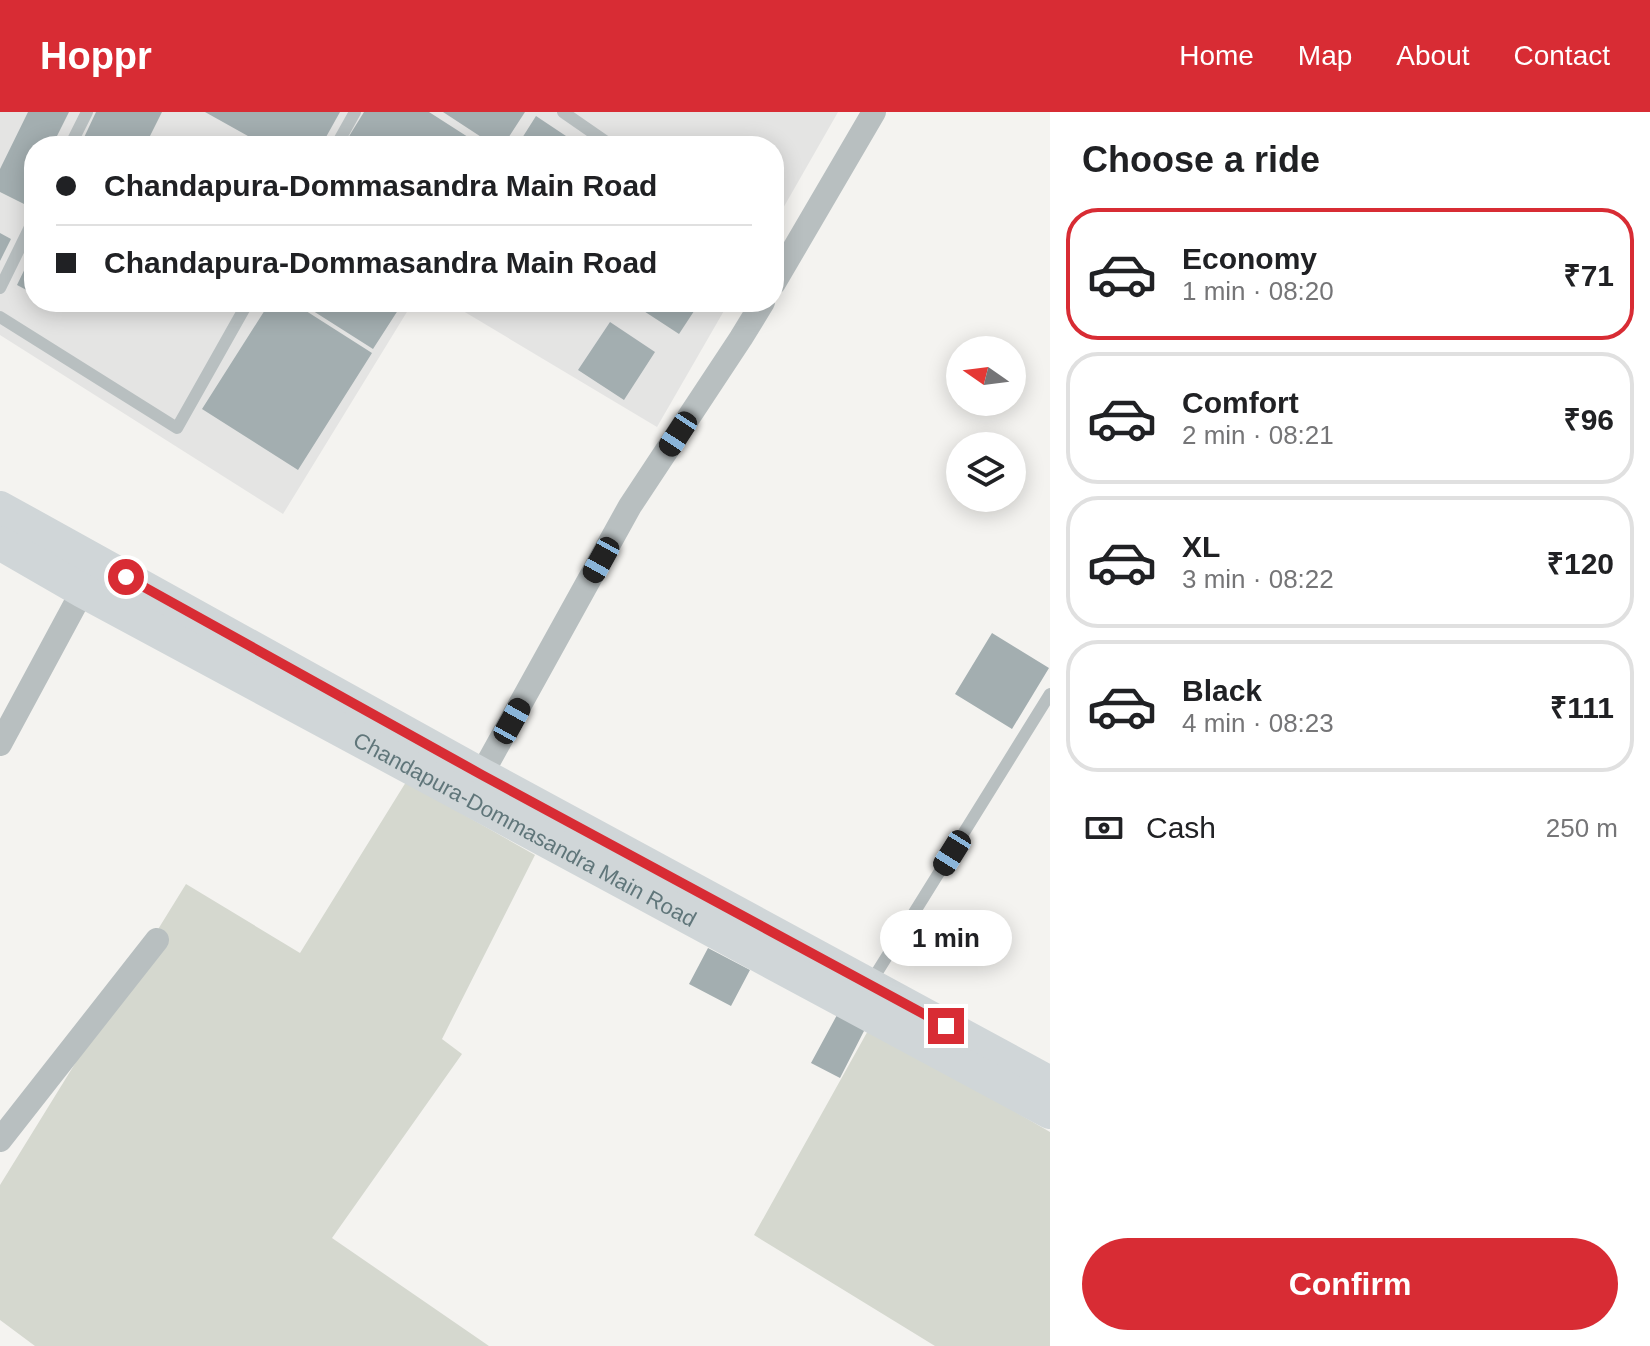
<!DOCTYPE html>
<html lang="en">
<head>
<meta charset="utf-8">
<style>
  :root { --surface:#fff; --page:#f6f6f6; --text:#202124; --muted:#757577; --line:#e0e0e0; --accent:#d82c34 }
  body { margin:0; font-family:Arial,sans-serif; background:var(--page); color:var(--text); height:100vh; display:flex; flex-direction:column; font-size:30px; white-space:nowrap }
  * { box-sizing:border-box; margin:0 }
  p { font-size:26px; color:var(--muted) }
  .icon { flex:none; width:44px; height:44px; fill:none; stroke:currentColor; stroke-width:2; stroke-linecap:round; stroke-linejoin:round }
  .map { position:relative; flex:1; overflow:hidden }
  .panel { display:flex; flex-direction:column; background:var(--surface); width:600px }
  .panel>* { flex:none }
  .banner { position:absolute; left:24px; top:24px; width:760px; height:176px; border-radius:32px; box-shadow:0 4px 20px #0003; display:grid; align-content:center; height:176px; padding:0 32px; background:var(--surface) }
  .needle { width:52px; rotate:284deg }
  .tools { position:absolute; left:946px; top:224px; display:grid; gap:16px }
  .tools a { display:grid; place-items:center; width:80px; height:80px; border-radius:50%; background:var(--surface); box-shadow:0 4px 20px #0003; font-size:40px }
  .end { position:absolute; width:36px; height:36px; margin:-18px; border:10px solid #d82c34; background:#fff; box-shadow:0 0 0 4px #fff }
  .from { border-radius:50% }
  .bubble { position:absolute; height:56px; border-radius:28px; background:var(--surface); box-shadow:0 4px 20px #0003; font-size:26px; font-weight:700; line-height:56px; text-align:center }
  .car { position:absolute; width:24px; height:48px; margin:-24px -12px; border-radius:10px; box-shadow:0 0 6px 2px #0007; background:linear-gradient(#222 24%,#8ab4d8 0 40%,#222 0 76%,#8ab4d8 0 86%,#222 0) }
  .banner b { display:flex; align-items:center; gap:28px; height:76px; font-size:30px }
  .banner b+b { border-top:2px solid var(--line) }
  .banner i { width:20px; height:20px; background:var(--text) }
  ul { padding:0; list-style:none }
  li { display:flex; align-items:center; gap:24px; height:132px; margin:0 16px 12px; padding:0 16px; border:4px solid var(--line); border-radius:32px }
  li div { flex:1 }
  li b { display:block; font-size:30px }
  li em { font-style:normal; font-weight:700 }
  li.active { border-color:var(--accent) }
  li>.icon { width:72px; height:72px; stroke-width:1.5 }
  h2 { padding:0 32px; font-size:36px; line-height:96px }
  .pay { display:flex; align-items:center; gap:20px; height:88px; padding:0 32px; font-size:30px }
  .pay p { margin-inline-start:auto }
  .cta { display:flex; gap:16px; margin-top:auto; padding:16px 32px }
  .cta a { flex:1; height:92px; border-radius:48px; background:var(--accent); color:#fff; font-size:32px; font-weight:700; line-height:92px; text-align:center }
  header { display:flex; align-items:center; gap:48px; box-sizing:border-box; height:112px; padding:0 40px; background:var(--accent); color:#fff }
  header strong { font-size:38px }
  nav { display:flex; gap:44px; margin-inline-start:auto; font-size:28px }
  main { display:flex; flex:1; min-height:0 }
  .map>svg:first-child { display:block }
</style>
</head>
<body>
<header>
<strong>Hoppr</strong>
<nav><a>Home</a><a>Map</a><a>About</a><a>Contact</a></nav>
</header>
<main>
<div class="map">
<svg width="1050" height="1234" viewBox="0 0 1050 1234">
  <rect width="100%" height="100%" fill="#f4f3f0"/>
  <path fill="#e4e4e3" d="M 0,0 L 838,0 L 774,112 L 774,34 L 34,34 L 34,190 L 413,190 L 283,402 L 0,223 Z
    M 448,190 L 729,190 L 657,315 Z"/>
  <path fill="#d5d8cf" d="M 406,670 L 535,743 L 442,927 L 462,942 L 332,1126 L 489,1234 L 35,1234 L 0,1208 L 0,1073 L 186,772 L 300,841 Z
    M 870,915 L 1050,1020 L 1050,1234 L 935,1234 L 754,1123 Z"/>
  <path fill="#a3aeb0" d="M 28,0 L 69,0 L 52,34 L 34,34 L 34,71 L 24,92 L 0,80 L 0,57 Z
    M 96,0 L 162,0 L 145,34 L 80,34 Z
    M 205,0 L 340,0 L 321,34 L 266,34 Z
    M 364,0 L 429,0 L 482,34 L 343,34 Z
    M 443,0 L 525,0 L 503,34 L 495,34 Z
    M 536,4 L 581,34 L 517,34 Z
    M 0,121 L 11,127 L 0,149 Z
    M 34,138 L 34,182 L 17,173 Z
    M 50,190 L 71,190 L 67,198 Z
    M 270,190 L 292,190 L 372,241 L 298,358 L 202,297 Z
    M 299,190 L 400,190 L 402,192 L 373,237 Z
    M 630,190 L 700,190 L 679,222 Z
    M 610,210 L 655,240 L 624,288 L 578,258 Z
    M 992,521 L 1049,556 L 1012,617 L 955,582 Z
    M 708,836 L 750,858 L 731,894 L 689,872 Z
    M 837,903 L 865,917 L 840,966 L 811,951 Z"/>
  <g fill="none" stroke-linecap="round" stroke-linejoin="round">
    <path stroke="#b8bfc0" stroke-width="12" d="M 563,0 L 612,34
      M 70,34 L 87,0
      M 336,34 L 355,0
      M 0,176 L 34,107
      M 0,205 L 177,316 L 248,190
      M 871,870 L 1050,582"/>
    <path stroke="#b8bfc0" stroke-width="24" d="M 774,171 L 874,0
      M 0,632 L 90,465
      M 475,674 L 630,394 L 741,226 L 763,190
      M 0,1028 L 157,828"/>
    <g stroke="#d0d6d8" stroke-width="34">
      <path d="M 0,396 L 482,663 L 1050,971"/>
      <path id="s1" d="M 0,431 L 83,479 L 1050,1000"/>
    </g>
  </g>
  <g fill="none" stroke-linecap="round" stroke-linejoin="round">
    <path stroke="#d82c34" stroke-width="10" d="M 126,465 L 482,663 L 946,914"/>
  </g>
  <g text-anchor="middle" stroke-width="8" stroke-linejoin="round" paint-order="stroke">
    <g font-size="22" fill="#60767a" stroke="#fff">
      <text dy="8" stroke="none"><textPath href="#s1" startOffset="598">Chandapura-Dommasandra Main Road</textPath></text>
    </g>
  </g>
</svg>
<div class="tools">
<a><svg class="needle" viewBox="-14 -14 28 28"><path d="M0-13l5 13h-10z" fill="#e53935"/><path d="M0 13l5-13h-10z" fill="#757577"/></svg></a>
<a><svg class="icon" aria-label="layers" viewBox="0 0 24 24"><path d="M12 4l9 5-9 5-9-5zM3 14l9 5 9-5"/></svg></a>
</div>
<i class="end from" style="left:126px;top:465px"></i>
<i class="end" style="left:946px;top:914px"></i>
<div class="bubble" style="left:880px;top:798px;width:132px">1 min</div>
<i class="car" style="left:678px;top:322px;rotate:213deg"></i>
<i class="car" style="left:601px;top:448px;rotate:209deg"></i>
<i class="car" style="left:512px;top:609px;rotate:29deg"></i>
<i class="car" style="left:952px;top:741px;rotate:212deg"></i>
<div class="banner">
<b><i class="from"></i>Chandapura-Dommasandra Main Road</b>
<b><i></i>Chandapura-Dommasandra Main Road</b>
</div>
</div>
<section class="panel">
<h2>Choose a ride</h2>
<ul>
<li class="active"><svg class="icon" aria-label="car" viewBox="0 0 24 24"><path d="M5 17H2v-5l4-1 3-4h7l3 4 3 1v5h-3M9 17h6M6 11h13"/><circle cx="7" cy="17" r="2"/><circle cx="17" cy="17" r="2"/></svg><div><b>Economy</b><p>1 min · 08:20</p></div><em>₹71</em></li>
<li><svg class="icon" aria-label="car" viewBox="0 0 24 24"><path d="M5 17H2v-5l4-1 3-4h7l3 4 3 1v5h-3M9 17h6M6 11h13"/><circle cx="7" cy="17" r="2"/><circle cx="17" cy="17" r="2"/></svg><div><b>Comfort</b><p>2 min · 08:21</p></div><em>₹96</em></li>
<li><svg class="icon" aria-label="car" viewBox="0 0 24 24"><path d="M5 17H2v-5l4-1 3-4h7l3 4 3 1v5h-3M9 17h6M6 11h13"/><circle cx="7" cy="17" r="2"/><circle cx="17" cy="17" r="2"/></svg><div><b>XL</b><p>3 min · 08:22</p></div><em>₹120</em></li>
<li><svg class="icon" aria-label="car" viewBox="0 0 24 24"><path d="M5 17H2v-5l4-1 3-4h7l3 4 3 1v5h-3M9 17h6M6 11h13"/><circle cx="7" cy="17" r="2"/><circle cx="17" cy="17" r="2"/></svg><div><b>Black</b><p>4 min · 08:23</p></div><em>₹111</em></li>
</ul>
<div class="pay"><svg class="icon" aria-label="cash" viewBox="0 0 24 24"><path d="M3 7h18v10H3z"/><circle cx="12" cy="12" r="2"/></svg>Cash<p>250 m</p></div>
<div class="cta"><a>Confirm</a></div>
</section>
</main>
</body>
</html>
